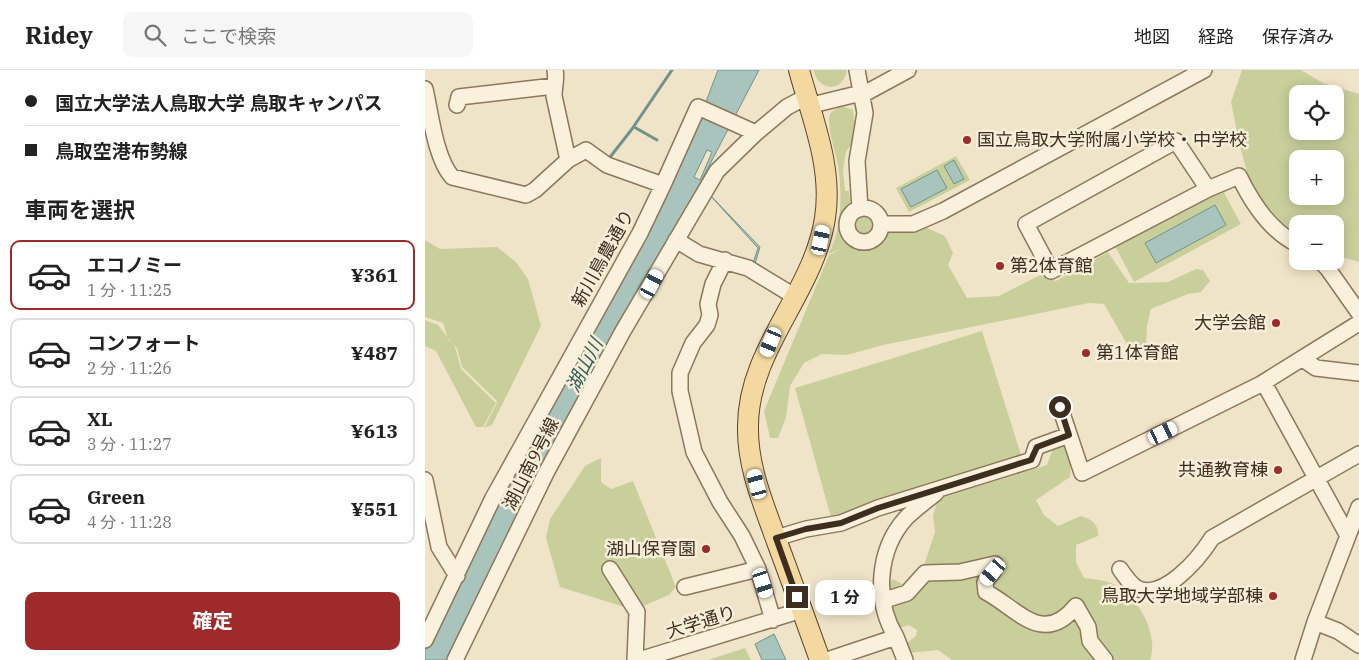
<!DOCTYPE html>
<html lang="ja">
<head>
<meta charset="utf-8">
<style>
  :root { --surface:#fff; --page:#f6f6f6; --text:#222; --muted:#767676; --line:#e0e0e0; --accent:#9e2a2b }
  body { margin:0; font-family:"IBM Plex Serif","Noto Sans JP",serif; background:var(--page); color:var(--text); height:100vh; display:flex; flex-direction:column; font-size:19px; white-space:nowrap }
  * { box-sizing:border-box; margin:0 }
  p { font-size:16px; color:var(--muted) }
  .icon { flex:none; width:28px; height:28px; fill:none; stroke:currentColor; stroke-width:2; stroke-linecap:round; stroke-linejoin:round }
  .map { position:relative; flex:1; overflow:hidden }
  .side { display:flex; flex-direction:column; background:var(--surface); width:425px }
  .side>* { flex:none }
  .hud { display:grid; align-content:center; height:110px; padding:0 25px; background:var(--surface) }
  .tools { position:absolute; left:864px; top:15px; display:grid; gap:10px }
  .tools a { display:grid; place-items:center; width:55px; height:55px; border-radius:10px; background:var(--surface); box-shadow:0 2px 12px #0003; font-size:25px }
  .end { position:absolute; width:22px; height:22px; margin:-11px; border:6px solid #3d2e20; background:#fff; box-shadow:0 0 0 2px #fff }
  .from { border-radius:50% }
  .bubble { position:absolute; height:35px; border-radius:10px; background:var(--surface); box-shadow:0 2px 12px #0003; font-size:16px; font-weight:700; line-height:35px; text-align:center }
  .car { position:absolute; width:15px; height:30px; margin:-15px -8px; border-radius:6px; box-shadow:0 0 4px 1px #0007; background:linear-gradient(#fff 24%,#345 0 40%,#fff 0 76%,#345 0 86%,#fff 0) }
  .hud b { display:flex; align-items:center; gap:18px; height:48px; font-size:19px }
  .hud b+b { border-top:1px solid var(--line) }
  .hud i { width:12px; height:12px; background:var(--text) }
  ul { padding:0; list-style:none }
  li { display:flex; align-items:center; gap:15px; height:70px; margin:0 10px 8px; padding:0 15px; border:2px solid var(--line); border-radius:10px }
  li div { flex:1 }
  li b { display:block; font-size:19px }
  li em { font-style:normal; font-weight:700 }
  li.current { border-color:var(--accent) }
  li>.icon { width:45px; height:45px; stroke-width:1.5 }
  h2 { padding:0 25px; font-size:22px; line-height:60px }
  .button { display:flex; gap:10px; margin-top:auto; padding:10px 25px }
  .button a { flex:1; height:58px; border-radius:10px; background:var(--accent); color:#fff; font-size:20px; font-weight:700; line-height:58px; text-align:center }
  header { display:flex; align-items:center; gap:30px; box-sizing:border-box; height:70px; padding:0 25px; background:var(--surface); border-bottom:1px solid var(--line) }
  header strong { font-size:24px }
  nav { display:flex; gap:28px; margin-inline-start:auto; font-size:18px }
  .search { width:350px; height:45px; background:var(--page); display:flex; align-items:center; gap:12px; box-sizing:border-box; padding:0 18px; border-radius:10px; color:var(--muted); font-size:19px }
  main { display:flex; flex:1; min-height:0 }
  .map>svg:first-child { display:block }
</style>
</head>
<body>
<header>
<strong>Ridey</strong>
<div class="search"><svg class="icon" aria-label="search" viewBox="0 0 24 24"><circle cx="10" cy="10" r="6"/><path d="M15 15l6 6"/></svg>ここで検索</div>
<nav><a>地図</a><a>経路</a><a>保存済み</a></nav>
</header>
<main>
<section class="side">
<div class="hud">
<b><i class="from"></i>国立大学法人鳥取大学 鳥取キャンパス</b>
<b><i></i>鳥取空港布勢線</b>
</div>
<h2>車両を選択</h2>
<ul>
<li class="current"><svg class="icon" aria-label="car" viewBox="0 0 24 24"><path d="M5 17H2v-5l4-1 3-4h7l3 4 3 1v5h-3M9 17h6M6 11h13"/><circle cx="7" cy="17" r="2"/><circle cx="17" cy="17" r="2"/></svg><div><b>エコノミー</b><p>1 分 · 11:25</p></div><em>¥361</em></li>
<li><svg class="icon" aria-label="car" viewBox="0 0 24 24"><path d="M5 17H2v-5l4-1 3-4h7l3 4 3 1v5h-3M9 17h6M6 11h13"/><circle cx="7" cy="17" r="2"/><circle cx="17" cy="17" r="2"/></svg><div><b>コンフォート</b><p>2 分 · 11:26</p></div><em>¥487</em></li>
<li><svg class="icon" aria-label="car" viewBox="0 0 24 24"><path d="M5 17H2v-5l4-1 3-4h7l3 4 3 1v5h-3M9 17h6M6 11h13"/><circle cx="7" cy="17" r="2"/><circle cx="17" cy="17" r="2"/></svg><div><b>XL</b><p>3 分 · 11:27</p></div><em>¥613</em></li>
<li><svg class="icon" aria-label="car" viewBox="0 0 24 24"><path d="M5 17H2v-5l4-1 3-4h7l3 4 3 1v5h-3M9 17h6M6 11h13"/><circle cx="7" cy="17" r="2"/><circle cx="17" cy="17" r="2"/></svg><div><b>Green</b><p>4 分 · 11:28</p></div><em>¥551</em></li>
</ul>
<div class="button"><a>確定</a></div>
</section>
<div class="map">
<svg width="934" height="590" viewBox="0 0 934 590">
  <rect width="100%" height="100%" fill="#f0e4c8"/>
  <path fill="#c9cf9b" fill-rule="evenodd" d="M 388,0 L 422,0 C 418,23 394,22 388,0 Z
    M 817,0 L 876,0 L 898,13 L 934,24 L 934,192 L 910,185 L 910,154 L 872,154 L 872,164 L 845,146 L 826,115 L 815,77 L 806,32 ZM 872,24 L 910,24 L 910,61 L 872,61 ZM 872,89 L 910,89 L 910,126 L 872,126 Z
    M 417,36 L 428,40 L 430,54 L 429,70 L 421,82 L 418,101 L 420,121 L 424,121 L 426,137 L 417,155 C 420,172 431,180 448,175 L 462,160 L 482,162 L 500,157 L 520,166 L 528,183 L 523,195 L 542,228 L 574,226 L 615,205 L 631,211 L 683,182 L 704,213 L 743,212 L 771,199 L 778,200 L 785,211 L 776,222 L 763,224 L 726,239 L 722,256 L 721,277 L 711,290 L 679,234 L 664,233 L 458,275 L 422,285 L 397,284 L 379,293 L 365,316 L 361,347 L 353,368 L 345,368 L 339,341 L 404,185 L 418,178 L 404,184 C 416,158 417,131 414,103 C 413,86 399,55 406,42 Z
    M 531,86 L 545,110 L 484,142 L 471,118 Z
    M 797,119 L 816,154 L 709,212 L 690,176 Z
    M428 156a11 11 0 1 1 22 0a11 11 0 1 1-22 0Z
    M 0,170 L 15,179 L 72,177 L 91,192 L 103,209 L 116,256 L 67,355 L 59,358 L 72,333 L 71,330 L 37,297 L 32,278 L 23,269 L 18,253 L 0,247 Z
    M 0,250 L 13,255 L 30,277 L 36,299 L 71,333 L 58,357 L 51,357 L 11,281 L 0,276 Z
    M 557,261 L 597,388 L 442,433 L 432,441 L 407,451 L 370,318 Z
    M 636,372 C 644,383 647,394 645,407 L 611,430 L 619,445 L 633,456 L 656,446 C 666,449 674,454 673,466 L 651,475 L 651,492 L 659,508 C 668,509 677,510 686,513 C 711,522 735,564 725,590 L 527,590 L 513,580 L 484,583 L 478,576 L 491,566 L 492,560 L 484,555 L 471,559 L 462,516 L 468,509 L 481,516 L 494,505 L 499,495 L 510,462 L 508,446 L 513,429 L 622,395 L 627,381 Z
    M 176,388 L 176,412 L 186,419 L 208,411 L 251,517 L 244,525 L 209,540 L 135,517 L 121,468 L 125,449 L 160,396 Z
    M 320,578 L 326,590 L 283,590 Z"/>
  <path fill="#a9c4bc" stroke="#6f938a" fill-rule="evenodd" d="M 293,0 L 334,0 L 235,190 L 196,251 L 124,384 L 26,590 L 0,590 L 0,578 L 276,45 ZM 282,80 L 287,82 L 275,110 L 269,107 Z
    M 529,90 L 539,109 L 529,114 L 519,96 Z
    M 512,100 L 522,118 L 486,137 L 476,119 Z
    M 284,124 L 335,177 L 329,197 L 327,196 L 333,178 Z
    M 790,135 L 801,155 L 731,193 L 720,173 Z
    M 349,564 L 361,590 L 337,590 L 330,574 Z"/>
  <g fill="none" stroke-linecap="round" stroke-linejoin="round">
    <path stroke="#6f938a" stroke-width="3" d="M 209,57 L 232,70
      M 182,91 L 207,59 L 247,0"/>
    <defs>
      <path id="minor" d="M 130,0 C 132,9 129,16 129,26 L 143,90
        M 432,0 L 440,43 L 432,91 L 435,139
        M 0,19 C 6,45 10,87 27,107 L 101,125 L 110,120 L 143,90 L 161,80 L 182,95 L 238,115 L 215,163 L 68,428 L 0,570
        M 32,35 L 34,27 L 129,16
        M 383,36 L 428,25 L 437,25 L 483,0
        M 331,63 L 362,37 L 381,27
        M 783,119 L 751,71 L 601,154 L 626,201 L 783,119 L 814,106 C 827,133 845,161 872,174
        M422 155a17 17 0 1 1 34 0a17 17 0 1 1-34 0Z
        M 456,154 L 488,154 L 518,141 L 779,0
        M 251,170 L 274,184 L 323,198 L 369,226
        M 300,190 L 288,214 L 283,234 L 285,245 L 282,255 L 268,273 L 255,303 L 255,321 L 269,382 L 295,432 L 317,466 L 333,499 L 348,550
        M 895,191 L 903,199 L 934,243
        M 878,289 L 891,298 L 934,303
        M 839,313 L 923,466
        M 635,337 L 657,403 L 836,314 L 934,253
        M 0,410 L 14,477 L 32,506
        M 351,468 L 381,459 L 416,453 L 453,438 L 607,390 L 611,377 L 644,365
        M 185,499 L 212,542 L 210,590
        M 695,499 C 699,505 704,512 710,517 C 737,534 775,487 787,468 L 934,384
        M 260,517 L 333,499
        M 456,526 L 463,529 L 482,523 L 500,503 L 535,502 L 570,494 L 568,502 L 560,512 L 561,522 C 593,539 618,577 651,536 L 663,557 L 665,571 L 680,590
        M 890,552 L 913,561 L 934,575
        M 471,567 C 449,531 452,480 481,448 C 490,439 501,431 511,423
        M 30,590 L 121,403 L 198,261 L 292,101 L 331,63 L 273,37 L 238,115
        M 214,590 L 377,540
        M 402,590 L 471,567 L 480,590
        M 878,590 L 890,552 L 934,437"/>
      <path id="major" d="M 374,0 C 387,48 408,97 400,148 C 389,222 323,279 323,356 C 322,397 339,435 352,472 C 367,512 381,551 395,590"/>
    </defs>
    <use href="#minor" stroke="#8d765c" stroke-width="18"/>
    <use href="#major" stroke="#5b4430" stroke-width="22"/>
    <use href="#minor" stroke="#faf1dc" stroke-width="15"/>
    <use href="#major" stroke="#f3d9a0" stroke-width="20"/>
  </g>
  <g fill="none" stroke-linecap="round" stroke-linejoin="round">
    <path stroke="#3d2e20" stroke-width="6" d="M 372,527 L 351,468 L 381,459 L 416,453 L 453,438 L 606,390 L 612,377 L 644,365 L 635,337"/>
  </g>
  <g fill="#9e2a2b" stroke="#f7eed8" stroke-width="2">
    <circle cx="542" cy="70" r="5"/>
    <circle cx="575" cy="196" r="5"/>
    <circle cx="851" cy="253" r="5"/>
    <circle cx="661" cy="283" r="5"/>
    <circle cx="853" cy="400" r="5"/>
    <circle cx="281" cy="479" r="5"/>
    <circle cx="848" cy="526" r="5"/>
  </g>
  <g text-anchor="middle" stroke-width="5" stroke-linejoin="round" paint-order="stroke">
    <g font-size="18" fill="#3d2e20" stroke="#f7eed8" text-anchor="end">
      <text x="552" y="76" text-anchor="start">国立鳥取大学附属小学校・中学校</text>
      <text x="585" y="202" text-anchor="start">第2体育館</text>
      <text x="841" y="259">大学会館</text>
      <text x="671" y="289" text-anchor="start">第1体育館</text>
      <text x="843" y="406">共通教育棟</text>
      <text x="271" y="485">湖山保育園</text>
      <text x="838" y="532">鳥取大学地域学部棟</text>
    </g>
    <g font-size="18" fill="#3d2e20" stroke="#f7eed8">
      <text transform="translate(178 188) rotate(-61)" y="6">新川鳥農通り</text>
      <text transform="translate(106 394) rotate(-63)" y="6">湖山南9号線</text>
      <text transform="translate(276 552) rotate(-17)" y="6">大学通り</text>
    </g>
    <g font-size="19" font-style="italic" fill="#2f5d5a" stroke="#f7eed8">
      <text transform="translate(159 295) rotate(-63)" y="7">湖山川</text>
    </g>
  </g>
</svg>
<div class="tools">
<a><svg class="icon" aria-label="locate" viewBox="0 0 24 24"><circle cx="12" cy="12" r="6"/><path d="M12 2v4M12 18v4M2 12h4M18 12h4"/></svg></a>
<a>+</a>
<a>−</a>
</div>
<i class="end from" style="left:635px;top:337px"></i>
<i class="end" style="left:372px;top:527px"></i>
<div class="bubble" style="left:390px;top:510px;width:60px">1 分</div>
<i class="car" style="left:396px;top:170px;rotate:12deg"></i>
<i class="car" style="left:227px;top:214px;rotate:28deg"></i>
<i class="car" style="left:346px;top:272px;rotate:203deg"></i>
<i class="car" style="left:738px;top:363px;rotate:64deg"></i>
<i class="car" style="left:332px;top:414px;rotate:345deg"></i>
<i class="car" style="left:568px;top:502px;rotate:221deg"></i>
<i class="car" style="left:338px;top:513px;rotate:162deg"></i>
</div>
</main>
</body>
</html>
